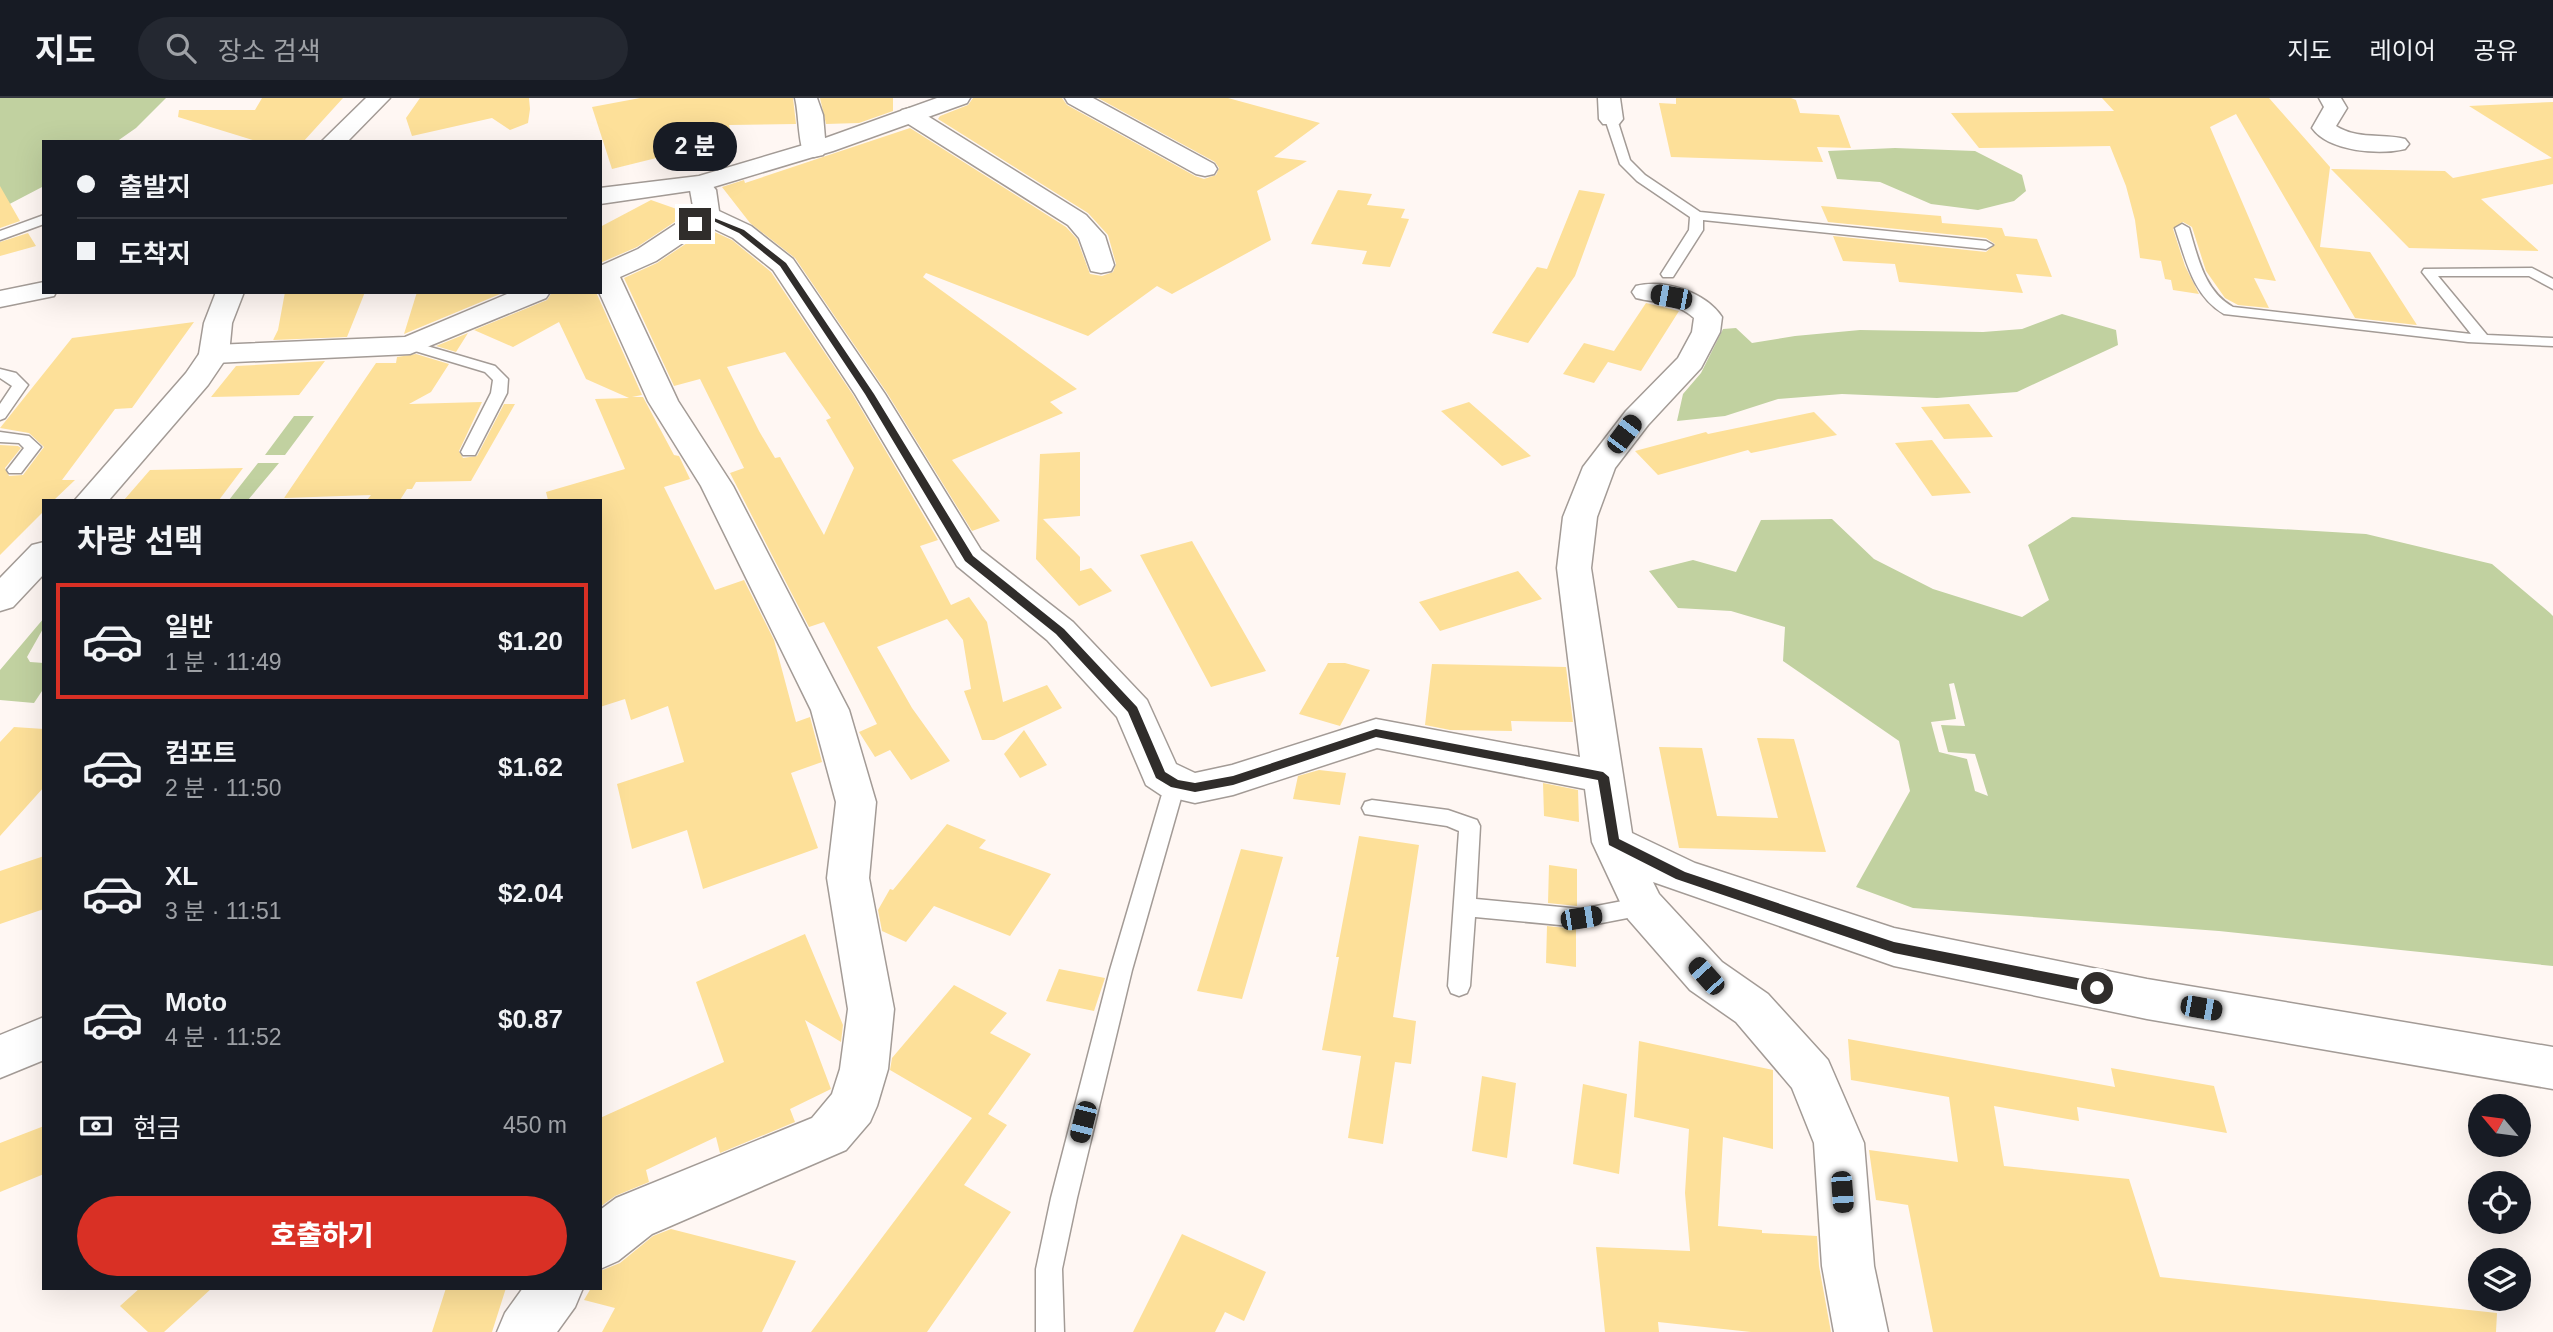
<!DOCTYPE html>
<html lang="ko">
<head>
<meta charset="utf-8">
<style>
  :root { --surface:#171b24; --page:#242831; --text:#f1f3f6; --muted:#9ea1a6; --line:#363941; --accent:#d93025 }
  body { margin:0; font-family:Helvetica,"Noto Sans KR",sans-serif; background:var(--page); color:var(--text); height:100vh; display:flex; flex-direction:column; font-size:26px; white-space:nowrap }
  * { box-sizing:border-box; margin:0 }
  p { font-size:23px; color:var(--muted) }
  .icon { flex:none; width:38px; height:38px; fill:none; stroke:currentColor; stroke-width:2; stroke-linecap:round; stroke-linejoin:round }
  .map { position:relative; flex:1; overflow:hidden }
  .panel { position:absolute; left:42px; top:401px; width:560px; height:791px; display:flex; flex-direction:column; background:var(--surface); border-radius:0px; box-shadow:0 7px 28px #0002 }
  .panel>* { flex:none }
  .top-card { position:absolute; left:42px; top:42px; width:560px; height:154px; border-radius:0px; box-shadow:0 7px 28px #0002; display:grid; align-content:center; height:154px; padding:0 35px; background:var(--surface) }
  .needle { width:46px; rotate:299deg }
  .buttons { position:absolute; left:2468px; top:996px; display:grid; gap:14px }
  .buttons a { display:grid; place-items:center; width:63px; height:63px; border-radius:50%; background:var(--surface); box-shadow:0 7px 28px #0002; font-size:35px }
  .end { position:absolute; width:32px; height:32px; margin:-16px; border:9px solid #302d2b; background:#fff; box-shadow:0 0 0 4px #fff }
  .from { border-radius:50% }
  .bubble { position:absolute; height:49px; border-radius:24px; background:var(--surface); box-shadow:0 7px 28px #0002; font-size:23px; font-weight:800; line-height:49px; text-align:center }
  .car { position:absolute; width:21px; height:42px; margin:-21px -10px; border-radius:9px; box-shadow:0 0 5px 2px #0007; background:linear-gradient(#222 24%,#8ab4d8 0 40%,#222 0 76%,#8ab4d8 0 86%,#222 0) }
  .top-card b { display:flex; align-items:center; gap:24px; height:66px; font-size:26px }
  .top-card b+b { border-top:2px solid var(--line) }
  .top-card i { width:18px; height:18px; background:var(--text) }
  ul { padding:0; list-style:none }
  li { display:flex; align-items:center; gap:21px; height:116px; margin:0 14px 10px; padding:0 21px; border:4px solid transparent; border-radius:0px }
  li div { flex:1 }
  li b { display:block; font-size:26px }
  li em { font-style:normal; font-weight:800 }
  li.active { border-color:var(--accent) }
  li>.icon { width:63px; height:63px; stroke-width:1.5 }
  h2 { padding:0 35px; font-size:32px; line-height:84px }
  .pay { display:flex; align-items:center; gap:18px; height:77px; padding:0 35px; font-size:26px }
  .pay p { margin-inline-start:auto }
  .action { display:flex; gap:14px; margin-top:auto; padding:14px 35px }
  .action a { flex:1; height:80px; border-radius:42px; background:var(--accent); color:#fff; font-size:28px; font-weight:800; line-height:80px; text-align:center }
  header { display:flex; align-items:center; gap:42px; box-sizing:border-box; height:98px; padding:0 35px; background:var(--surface); border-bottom:2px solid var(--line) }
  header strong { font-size:33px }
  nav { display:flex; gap:38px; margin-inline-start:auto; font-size:24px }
  .search { width:490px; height:63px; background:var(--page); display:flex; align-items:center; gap:18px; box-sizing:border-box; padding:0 24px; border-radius:38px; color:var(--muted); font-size:26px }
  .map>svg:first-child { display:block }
</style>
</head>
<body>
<header>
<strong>지도</strong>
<div class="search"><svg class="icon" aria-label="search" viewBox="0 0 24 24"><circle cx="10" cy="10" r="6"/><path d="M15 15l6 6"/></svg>장소 검색</div>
<nav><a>지도</a><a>레이어</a><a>공유</a></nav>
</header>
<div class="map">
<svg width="2553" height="1234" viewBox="0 0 2553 1234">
  <rect width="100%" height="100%" fill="#fff7f3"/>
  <path fill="#c1d1a0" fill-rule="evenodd" d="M 0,0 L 166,0 L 136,30 L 116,44 L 44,44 L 44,88 L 0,111 Z
    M 1895,50 L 1975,53 L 2022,77 L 2026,93 L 2014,103 L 1978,112 L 1931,106 L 1880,84 L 1837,81 L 1828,53 Z
    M 2062,216 L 2116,232 L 2118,247 L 2017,294 L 1937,300 L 1842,296 L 1778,301 L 1725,318 L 1677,323 L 1683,296 L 1701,275 L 1723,231 L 1736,230 L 1752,245 L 1795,238 L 1860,232 L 1983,234 L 2022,231 Z
    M 294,318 L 314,318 L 285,357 L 265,357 Z
    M 258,365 L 279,365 L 248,402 L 229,402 Z
    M 2072,419 L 2366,436 L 2492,466 L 2550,515 L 2553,518 L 2553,868 L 2219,833 L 1913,810 L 1856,789 L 1910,693 L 1899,643 L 1783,563 L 1785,529 L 1731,513 L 1678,510 L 1649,473 L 1693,462 L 1736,474 L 1761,422 L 1832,421 L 1874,461 L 1933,491 L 2022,519 L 2049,502 L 2028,447 ZM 1954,585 L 1965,628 L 1941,627 L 1948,654 L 1975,656 L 1988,698 L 1975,693 L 1967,661 L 1939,654 L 1931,624 L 1956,621 L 1949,586 Z
    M 44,520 L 44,529 L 27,559 L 30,564 L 44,565 L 44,590 L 34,605 L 0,602 L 0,572 Z"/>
  <path fill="#fde099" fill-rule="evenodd" d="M 262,0 L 343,0 L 303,44 L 259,44 L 178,19 L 179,12 L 255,12 Z
    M 420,0 L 529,0 L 530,11 L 528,25 L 510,32 L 492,20 L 412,38 L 406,20 Z
    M 640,0 L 793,0 L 796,26 L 729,27 L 733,41 L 612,71 L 592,9 Z
    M 820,0 L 893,0 L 893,13 L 859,25 L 826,26 Z
    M 973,0 L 1062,0 L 1067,7 L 1195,78 L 1204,81 L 1216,77 L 1219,70 L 1215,64 L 1098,0 L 1228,0 L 1320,25 L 1274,59 L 1307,63 L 1257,93 L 1271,142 L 1172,196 L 1157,188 L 1088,238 L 926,175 L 923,179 L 1077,291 L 1050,304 L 1063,315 L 952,362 L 1000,423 L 972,433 L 887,295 L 795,160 L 750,125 L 722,89 L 744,82 L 745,85 L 910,30 L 1066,129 L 1077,141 L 1090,176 L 1102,178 L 1113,174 L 1116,166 L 1108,137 L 1088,115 L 938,21 L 940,18 L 968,7 Z
    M 1676,0 L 1791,0 L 1796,2 L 1800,15 L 1839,17 L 1851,50 L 1817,49 L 1823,64 L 1671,59 L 1659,5 L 1676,6 Z
    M 2102,0 L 2269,0 L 2330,69 L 2320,149 L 2370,154 L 2417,227 L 2355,220 L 2236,16 L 2210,29 L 2276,183 L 2254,180 L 2269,210 L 2238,207 L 2225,200 L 2206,173 L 2192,129 L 2183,124 L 2173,131 L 2185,168 L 2199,196 L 2173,192 L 2171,182 L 2165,181 L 2161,163 L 2140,160 L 2135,122 L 2126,88 L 2110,48 L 1979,50 L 1951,15 L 2114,13 Z
    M 2553,4 L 2553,86 L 2481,101 L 2539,153 L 2409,150 L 2331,71 L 2445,73 L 2453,80 L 2552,60 L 2469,8 Z
    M 0,88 L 20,123 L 0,130 Z
    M 1338,92 L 1372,96 L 1367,107 L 1405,111 L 1401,120 L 1409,121 L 1390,169 L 1362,166 L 1367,153 L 1311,146 Z
    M 1579,92 L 1605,96 L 1575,178 L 1528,245 L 1492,235 L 1537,169 L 1547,171 Z
    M 651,102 L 688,115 L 637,149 L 600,165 L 600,129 Z
    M 1821,108 L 1941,118 L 1942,125 L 2002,130 L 2005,138 L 2037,141 L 2052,179 L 2016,176 L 2023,195 L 1899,184 L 1895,166 L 1843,163 L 1833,138 L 1986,154 L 1995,146 L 1986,140 L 1828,124 Z
    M 708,131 L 732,142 L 771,174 L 853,297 L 938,442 L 920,448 L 951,507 L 969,499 L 987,524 L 1003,604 L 1047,587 L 1062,610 L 994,642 L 982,642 L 964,593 L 971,591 L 963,542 L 947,521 L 877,549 L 912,610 L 950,663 L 911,682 L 890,652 L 875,659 L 859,634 L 877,626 L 824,524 L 809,529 L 777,467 L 730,375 L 744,370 L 700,281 L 674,288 L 624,180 L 657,165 ZM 785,254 L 831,320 L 826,322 L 854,370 L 824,437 L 780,359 L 775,360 L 759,333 L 727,269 Z
    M 28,135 L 36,148 L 0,158 L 0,144 Z
    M 285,194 L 365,194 L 347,239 L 273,242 L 278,232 Z
    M 417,194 L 505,194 L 404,236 Z
    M 552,194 L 596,194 L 642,297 L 632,299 L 643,299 L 674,357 L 679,358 L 690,381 L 664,389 L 715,492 L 744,482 L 774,542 L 796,624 L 810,619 L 822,664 L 791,675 L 818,750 L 703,791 L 687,732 L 632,751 L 617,686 L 684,664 L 668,608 L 631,622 L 625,601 L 600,609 L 600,402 L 548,402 L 546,394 L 625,371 L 595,301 L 629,300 L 586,281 L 559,224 L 513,249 L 474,232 L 547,202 Z
    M 1646,205 L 1679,213 L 1641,273 L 1608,264 L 1594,285 L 1563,276 L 1584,245 L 1614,253 Z
    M 194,224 L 132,310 L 115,311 L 62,382 L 75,382 L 54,402 L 44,402 L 44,413 L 0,457 L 0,347 L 18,348 L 21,350 L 5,370 L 9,378 L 23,377 L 44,349 L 29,335 L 0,330 L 72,240 Z
    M 468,235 L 456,254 L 436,248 Z
    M 416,256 L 449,266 L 431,294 L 409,306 L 482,304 L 459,353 L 463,360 L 477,358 L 504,306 L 515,306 L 471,383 L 416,384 L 412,391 L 407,391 L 400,402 L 367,402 L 371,397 L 284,400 L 376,265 L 396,265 L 397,259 Z
    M 325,263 L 299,297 L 211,299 L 236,268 Z
    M 1469,304 L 1531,358 L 1502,368 L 1441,313 Z
    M 1969,306 L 1993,339 L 1944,341 L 1921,309 Z
    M 1814,314 L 1837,337 L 1751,355 L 1748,352 L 1658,377 L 1635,353 L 1706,334 L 1708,336 Z
    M 1932,342 L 1971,395 L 1932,398 L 1895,345 Z
    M 1080,354 L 1080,418 L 1043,421 L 1080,459 L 1080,473 L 1091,470 L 1112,493 L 1079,508 L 1036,461 L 1040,356 Z
    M 243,370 L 219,402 L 124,402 L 150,372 Z
    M 1192,443 L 1250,545 L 1266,573 L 1211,589 L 1140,457 Z
    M 1518,473 L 1542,501 L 1440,533 L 1419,504 Z
    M 1328,565 L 1345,565 L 1370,572 L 1340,628 L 1299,616 Z
    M 1432,566 L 1566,569 L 1573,624 L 1511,623 L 1512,633 L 1450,632 L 1425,627 Z
    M 14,629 L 44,631 L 44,689 L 0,738 L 0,644 Z
    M 1024,632 L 1047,667 L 1020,680 L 1004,656 Z
    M 1757,640 L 1794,641 L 1826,754 L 1679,750 L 1659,649 L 1702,650 L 1717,718 L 1778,720 Z
    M 1319,672 L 1346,675 L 1340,707 L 1293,701 L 1298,678 Z
    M 1543,685 L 1578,692 L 1579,724 L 1544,718 Z
    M 947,726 L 986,742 L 979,750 L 1051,776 L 1010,838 L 934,808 L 906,844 L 882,833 L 878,812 L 890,791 L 893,792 Z
    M 1359,738 L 1419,747 L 1393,919 L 1416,923 L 1411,966 L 1395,964 L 1383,1046 L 1348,1040 L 1361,958 L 1322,952 L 1339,859 L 1336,859 Z
    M 1241,751 L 1283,759 L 1242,901 L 1197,893 Z
    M 44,758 L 44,811 L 0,826 L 0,773 Z
    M 1549,767 L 1577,771 L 1577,808 L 1548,805 Z
    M 1547,828 L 1576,831 L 1576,869 L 1546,865 Z
    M 805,836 L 843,927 L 841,944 L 805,922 L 831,991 L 790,1011 L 795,1024 L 720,1055 L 716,1039 L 646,1072 L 649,1084 L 615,1098 L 600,1109 L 600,1020 L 724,964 L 696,884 Z
    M 1059,871 L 1105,880 L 1094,913 L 1046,903 Z
    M 954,887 L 1007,915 L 990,935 L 1031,956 L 988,1016 L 1007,1027 L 964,1087 L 1011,1114 L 927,1234 L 811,1234 L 972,1020 L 890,972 L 892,960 Z
    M 1848,941 L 2115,989 L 2111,970 L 2214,988 L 2227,1035 L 2077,1009 L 2079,1023 L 1994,1008 L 2004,1068 L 2129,1081 L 2160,1179 L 2497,1215 L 2496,1234 L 1933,1234 L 1908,1107 L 1876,1102 L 1869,1052 L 1958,1064 L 1949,999 L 1851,982 Z
    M 1639,943 L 1773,972 L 1773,1051 L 1723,1039 L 1718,1128 L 1762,1132 L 1762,1135 L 1817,1138 L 1819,1168 L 1831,1234 L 1751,1234 L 1658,1224 L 1659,1234 L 1605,1234 L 1596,1149 L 1690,1153 L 1685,1095 L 1689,1031 L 1634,1019 Z
    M 1482,978 L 1516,985 L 1507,1060 L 1472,1053 Z
    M 1583,986 L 1627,996 L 1619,1076 L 1573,1066 Z
    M 44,1028 L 44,1076 L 0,1094 L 0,1045 Z
    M 671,1131 L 796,1163 L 762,1234 L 602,1234 L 615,1210 L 584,1202 L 591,1190 L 600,1190 L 600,1173 L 620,1165 L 653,1138 Z
    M 1182,1136 L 1266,1174 L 1244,1223 L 1225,1214 L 1215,1234 L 1133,1234 Z
    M 140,1190 L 212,1190 L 164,1234 L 148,1234 L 120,1208 Z
    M 446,1190 L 506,1190 L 492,1234 L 432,1234 Z"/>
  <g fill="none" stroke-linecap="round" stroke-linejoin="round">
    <defs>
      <path id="service" d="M 1611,18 L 1617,21 L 1630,62 L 1645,77 L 1700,114 L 1986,143 L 1993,147 L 1986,151 L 1703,122 L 1703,132 L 1673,179 L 1663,179 L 1661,176 L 1689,132 L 1690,119 L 1637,83 L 1620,66 L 1605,21 Z
        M 44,117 L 44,126 L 0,142 L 0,133 Z
        M 2182,126 L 2189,130 C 2198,159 2204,193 2233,209 L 2471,236 L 2422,174 L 2424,171 L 2532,170 L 2553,181 L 2553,191 L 2529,178 L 2438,178 L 2487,237 L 2553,240 L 2553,248 L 2468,244 L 2224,216 C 2193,198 2186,162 2175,130 Z
        M 410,243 L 495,268 L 508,281 L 507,295 L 475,357 L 463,357 L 461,354 L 491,295 L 493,282 L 485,274 L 405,250 L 403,247 L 405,244 Z
        M 0,271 L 16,275 L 28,287 L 5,320 L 0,322 L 0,306 L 12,288 L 0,280 Z
        M 0,334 L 29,338 L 41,349 L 21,375 L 9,375 L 7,372 L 24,350 L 19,345 L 0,344 Z
        M 1175,678 L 1182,681 L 1185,686 L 1132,872 L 1077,1100 L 1062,1171 L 1064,1234 L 1036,1234 L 1036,1171 L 1051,1100 L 1110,872 L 1165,686 L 1168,681 Z
        M 1372,702 L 1448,712 L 1477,722 L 1480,728 L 1476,801 L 1581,811 L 1643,799 L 1651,802 L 1654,808 L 1651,814 L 1643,817 L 1581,829 L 1475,819 L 1470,888 L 1467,895 L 1459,898 L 1451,895 L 1448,888 L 1459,733 L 1447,728 L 1365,716 L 1362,710 L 1365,704 Z"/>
      <path id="minor" d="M 795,0 L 817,0 L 823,17 L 826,52 L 823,57 L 814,59 L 805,57 C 798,46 799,16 795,0 Z
        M 1065,0 L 1093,0 L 1214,66 L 1217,71 L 1214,76 L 1205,78 L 1196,76 L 1068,5 Z
        M 1598,0 L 1620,0 L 1623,21 L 1619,26 L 1603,26 L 1599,21 Z
        M 2319,0 L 2341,0 L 2347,10 L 2336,28 C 2358,42 2382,35 2405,41 L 2409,46 L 2405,51 C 2380,57 2329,54 2312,30 L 2324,9 Z
        M 910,10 L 918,12 L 1086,117 L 1105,138 L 1114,167 L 1111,173 L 1101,175 L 1091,173 L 1079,140 L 1068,127 L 902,22 L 898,17 L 902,12 Z
        M 703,84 L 712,87 L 716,92 L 719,113 L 751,128 L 793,161 L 885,296 L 981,452 L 1073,524 L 1147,602 L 1176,666 L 1195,675 L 1232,667 L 1376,621 L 1580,659 L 1557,470 L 1563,419 L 1583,369 L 1626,313 L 1678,260 L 1692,234 L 1694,220 C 1677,204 1657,205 1636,200 L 1632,194 L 1636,188 C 1665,181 1705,194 1722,219 L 1720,234 L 1701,270 L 1648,327 L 1615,370 L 1597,419 L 1591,470 L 1632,735 L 1695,765 L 1894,830 L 2147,881 L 2553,949 L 2553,991 L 2147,921 L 1894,868 L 1653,784 L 1659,796 L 1722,864 L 1768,896 L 1828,962 L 1864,1045 L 1874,1168 L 1888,1234 L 1834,1234 L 1822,1168 L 1814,1045 L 1792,990 L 1736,924 L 1690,892 L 1628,821 L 1592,744 L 1585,691 L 1377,650 L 1233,697 L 1195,705 L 1161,697 L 1146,687 L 1117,619 L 1047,542 L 957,468 L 855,296 L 773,172 L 733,140 L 708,128 L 656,163 L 620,179 L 678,303 L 733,388 L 849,612 L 876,704 L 869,780 L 894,911 L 888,971 L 877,1008 L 870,1024 L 846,1052 L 652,1136 L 618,1163 L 600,1171 L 600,1112 L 616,1100 L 812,1020 L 832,996 L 840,971 L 848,911 L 827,780 L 836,704 L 811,612 L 701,388 L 648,303 L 599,194 L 600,168 L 638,151 L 694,114 L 690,92 L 694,87 Z
        M 512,194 L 550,194 L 546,200 L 410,256 L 214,265 L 204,262 L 199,256 L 204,250 L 214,247 L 405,239 Z
        M 44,919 L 44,962 L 0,980 L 0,937 Z
        M 523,1190 L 583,1190 L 575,1209 L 557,1234 L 497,1234 L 505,1215 Z"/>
      <path id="tertiary" d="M 366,0 L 390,0 L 347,44 L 321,44 Z
        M 937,0 L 970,0 L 967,5 L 833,53 L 710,90 L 600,106 L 600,90 L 699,78 L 817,43 Z
        M 44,184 L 44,194 L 56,194 L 54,198 L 0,209 L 0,193 Z
        M 216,194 L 244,194 L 232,225 L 229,256 L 208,287 L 109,402 L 75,402 L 186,275 L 199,256 L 204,225 Z
        M 44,444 L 44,476 L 13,509 L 0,513 L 0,480 L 32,447 Z"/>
    </defs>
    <use href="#service" stroke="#a39b96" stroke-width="3"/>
    <use href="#minor" stroke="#a39b96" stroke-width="3"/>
    <use href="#tertiary" stroke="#a39b96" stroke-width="3"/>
    <use href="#service" fill="#fff" fill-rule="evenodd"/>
    <use href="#minor" fill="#fff" fill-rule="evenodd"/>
    <use href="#tertiary" fill="#fff" fill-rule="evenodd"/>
  </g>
  <path fill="#302d2b" d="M 704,116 L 744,132 L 786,165 L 874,296 L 973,458 L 1064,531 L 1137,609 L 1165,674 L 1178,682 L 1195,685 L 1233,678 L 1376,631 L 1603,674 L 1609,679 L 1619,741 L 1685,774 L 1894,844 L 2097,884 L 2101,886 L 2101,894 L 2097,896 L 1894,855 L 1676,781 L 1609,747 L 1598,682 L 1376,639 L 1233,687 L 1195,694 L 1171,689 L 1156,680 L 1128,614 L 1056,536 L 965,463 L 865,296 L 780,168 L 739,135 L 707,120 L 698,128 L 693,128 L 693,124 Z"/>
</svg>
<div class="buttons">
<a><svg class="needle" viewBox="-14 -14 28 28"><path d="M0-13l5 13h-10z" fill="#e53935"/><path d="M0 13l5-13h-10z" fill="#9ea1a6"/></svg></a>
<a><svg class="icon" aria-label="locate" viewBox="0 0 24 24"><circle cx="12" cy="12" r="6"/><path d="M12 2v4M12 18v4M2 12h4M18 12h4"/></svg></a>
<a><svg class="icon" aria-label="layers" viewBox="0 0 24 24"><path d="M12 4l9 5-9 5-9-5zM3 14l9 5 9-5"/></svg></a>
</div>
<i class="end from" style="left:2097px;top:890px"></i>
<i class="end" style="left:695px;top:126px"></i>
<div class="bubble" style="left:653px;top:24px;width:84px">2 분</div>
<i class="car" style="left:1671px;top:199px;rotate:281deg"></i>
<i class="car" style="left:1624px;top:336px;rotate:37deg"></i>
<i class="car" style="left:1581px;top:820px;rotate:81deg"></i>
<i class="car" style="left:1706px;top:878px;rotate:318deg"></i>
<i class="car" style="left:2201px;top:910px;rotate:100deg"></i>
<i class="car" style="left:1083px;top:1024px;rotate:194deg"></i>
<i class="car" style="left:1842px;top:1094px;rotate:176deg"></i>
<div class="top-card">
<b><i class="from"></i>출발지</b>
<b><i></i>도착지</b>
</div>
<section class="panel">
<h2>차량 선택</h2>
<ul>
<li class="active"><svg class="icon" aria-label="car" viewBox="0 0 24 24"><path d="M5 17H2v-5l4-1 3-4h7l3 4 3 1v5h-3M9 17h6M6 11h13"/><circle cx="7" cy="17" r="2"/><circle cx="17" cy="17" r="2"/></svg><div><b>일반</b><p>1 분 · 11:49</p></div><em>$1.20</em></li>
<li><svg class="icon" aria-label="car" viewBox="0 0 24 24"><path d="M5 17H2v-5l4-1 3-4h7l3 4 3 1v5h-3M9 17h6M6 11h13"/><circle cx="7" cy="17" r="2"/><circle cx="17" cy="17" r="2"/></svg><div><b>컴포트</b><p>2 분 · 11:50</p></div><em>$1.62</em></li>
<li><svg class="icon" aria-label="car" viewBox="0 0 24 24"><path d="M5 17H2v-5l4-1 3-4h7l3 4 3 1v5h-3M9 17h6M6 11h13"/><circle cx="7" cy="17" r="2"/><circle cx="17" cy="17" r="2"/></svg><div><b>XL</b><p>3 분 · 11:51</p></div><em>$2.04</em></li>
<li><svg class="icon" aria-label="car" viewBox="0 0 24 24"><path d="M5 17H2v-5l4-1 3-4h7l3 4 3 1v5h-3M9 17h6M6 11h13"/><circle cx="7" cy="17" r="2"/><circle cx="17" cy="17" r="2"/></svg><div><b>Moto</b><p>4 분 · 11:52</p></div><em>$0.87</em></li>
</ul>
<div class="pay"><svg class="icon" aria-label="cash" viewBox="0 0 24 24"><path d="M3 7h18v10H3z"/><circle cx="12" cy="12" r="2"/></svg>현금<p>450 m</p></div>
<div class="action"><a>호출하기</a></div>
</section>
</div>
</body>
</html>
